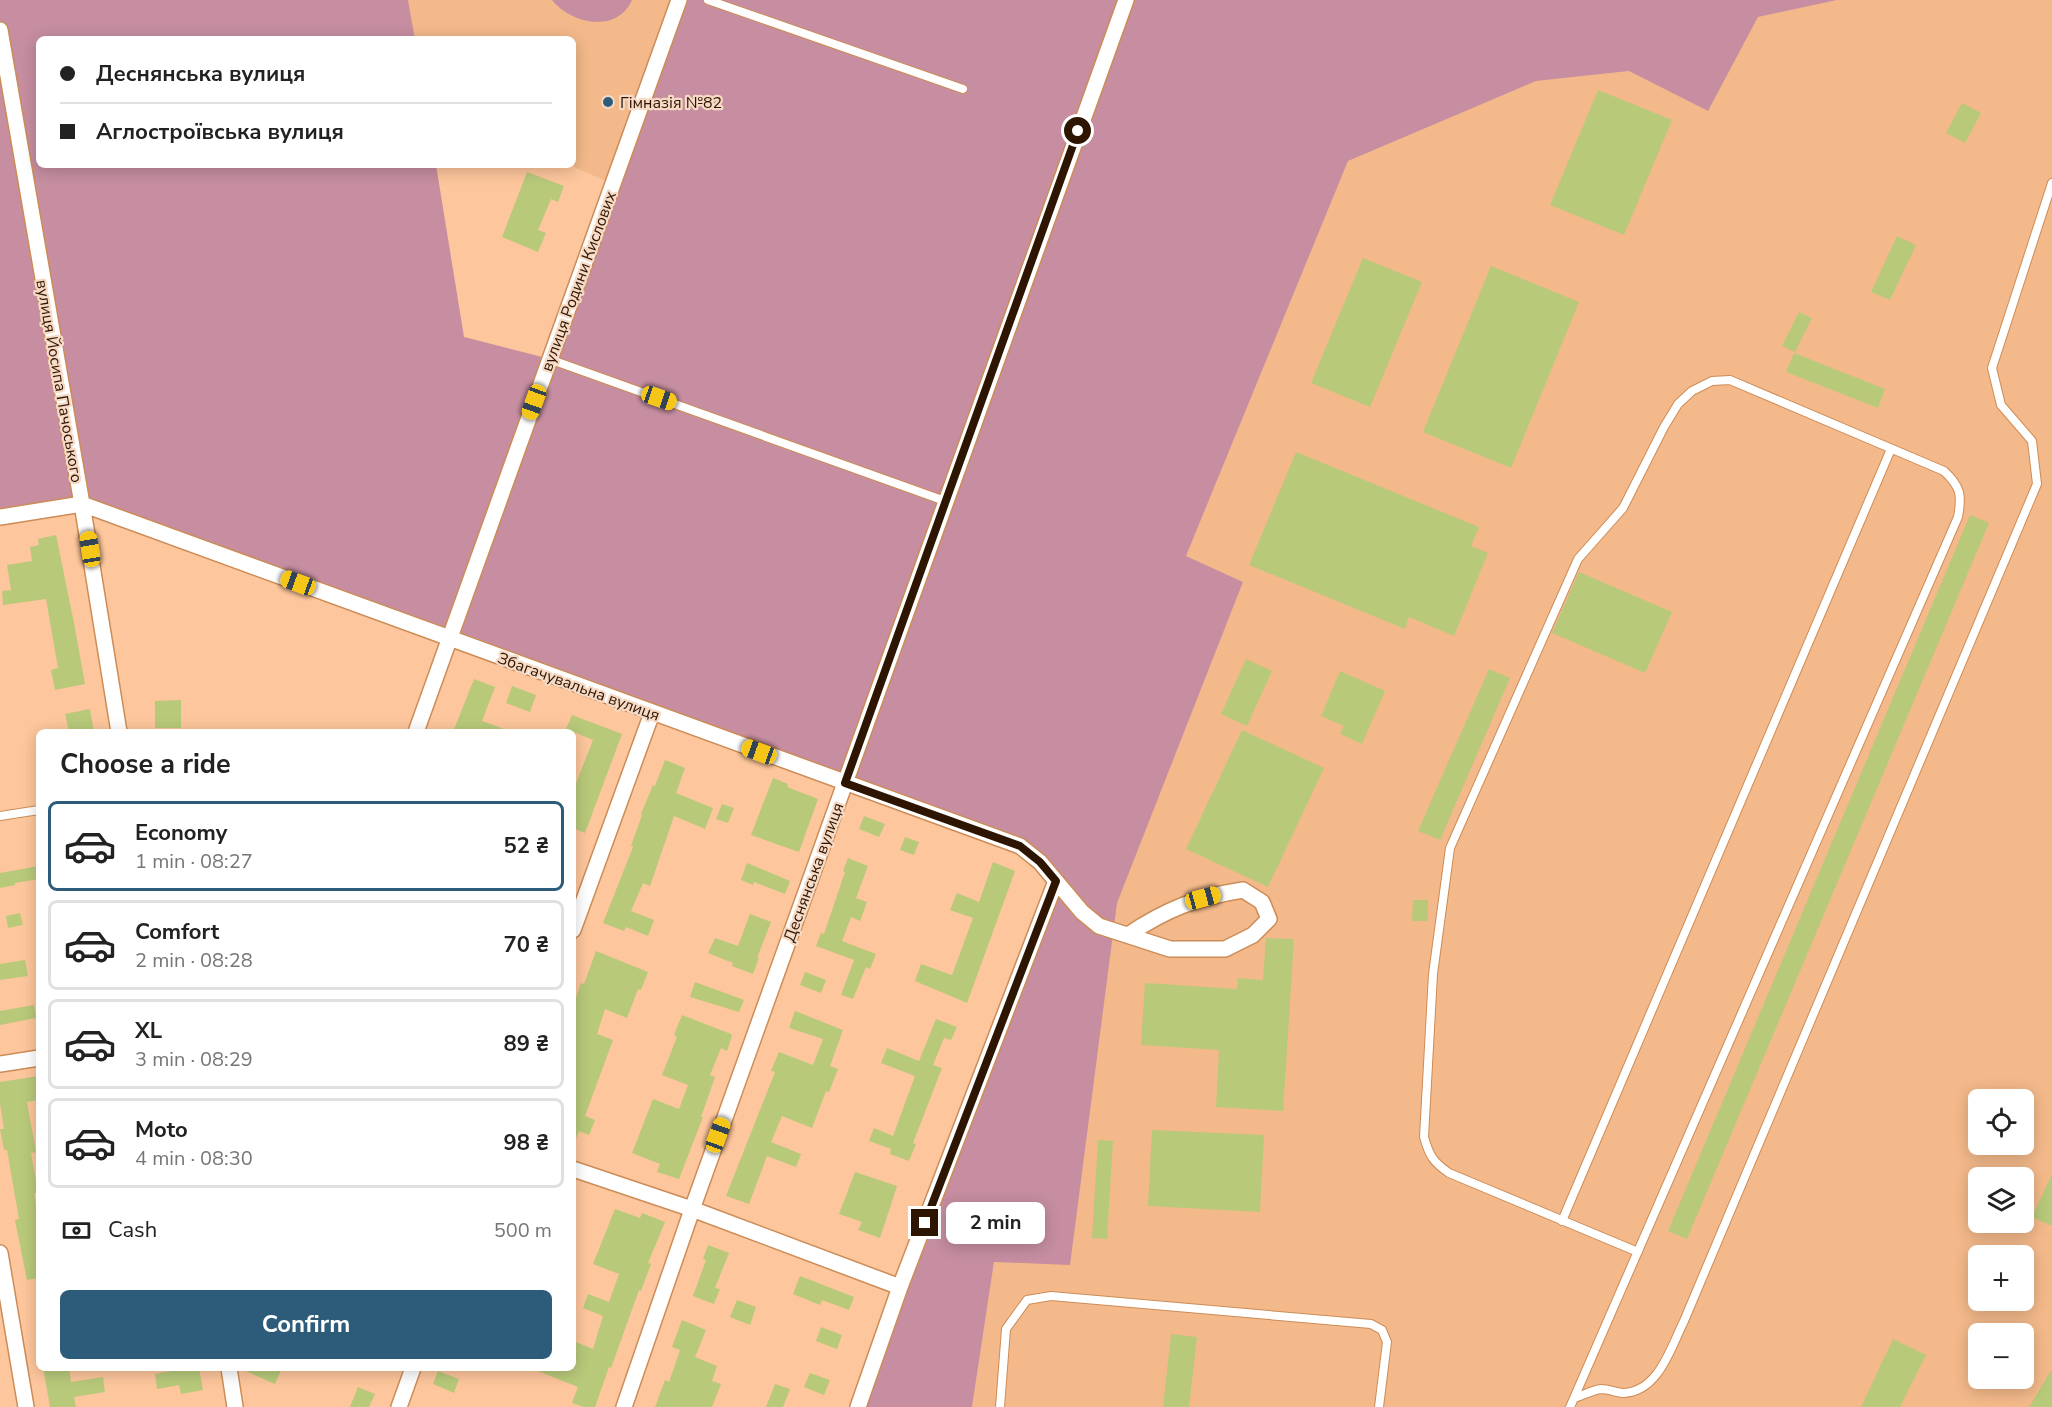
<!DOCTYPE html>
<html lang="en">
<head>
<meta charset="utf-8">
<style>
  :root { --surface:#fff; --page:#f6f6f6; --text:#222; --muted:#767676; --line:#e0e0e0; --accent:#2c5c7a }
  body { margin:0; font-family:"Nunito Sans",sans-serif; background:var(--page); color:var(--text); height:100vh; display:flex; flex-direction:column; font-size:22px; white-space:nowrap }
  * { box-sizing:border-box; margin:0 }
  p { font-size:20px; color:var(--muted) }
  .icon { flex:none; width:33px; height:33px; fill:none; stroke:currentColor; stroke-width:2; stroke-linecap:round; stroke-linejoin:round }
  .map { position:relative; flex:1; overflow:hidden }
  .drawer { position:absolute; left:36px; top:729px; width:540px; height:642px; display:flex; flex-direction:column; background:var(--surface); border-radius:9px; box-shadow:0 3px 15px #0003 }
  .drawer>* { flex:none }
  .guide { position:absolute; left:36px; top:36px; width:540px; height:132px; border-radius:9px; box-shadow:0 3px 15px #0003; display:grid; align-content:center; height:132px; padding:0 24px; background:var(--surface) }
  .fabs { position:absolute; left:1968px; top:1089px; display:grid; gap:12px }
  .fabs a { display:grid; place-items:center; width:66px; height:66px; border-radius:9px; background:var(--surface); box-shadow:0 3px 15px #0003; font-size:30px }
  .end { position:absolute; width:27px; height:27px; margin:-14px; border:8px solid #2e1501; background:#fff; box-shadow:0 0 0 3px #fff }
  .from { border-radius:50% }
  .bubble { position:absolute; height:42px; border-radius:9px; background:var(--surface); box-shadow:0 3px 15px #0003; font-size:20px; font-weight:700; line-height:42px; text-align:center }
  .car { position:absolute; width:18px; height:36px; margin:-18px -9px; border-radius:8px; box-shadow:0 0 4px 2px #0007; background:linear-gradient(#f5c518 24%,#345 0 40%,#f5c518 0 76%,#345 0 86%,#f5c518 0) }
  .guide b { display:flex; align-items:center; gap:21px; height:57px; font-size:22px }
  .guide b+b { border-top:2px solid var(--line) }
  .guide i { width:15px; height:15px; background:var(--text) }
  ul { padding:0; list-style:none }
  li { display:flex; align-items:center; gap:18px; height:90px; margin:0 12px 9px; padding:0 12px; border:3px solid var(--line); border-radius:9px }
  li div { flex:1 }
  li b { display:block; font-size:22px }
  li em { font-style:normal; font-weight:700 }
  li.selected { border-color:var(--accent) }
  li>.icon { width:54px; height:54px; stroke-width:1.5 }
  h2 { padding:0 24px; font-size:27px; line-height:72px }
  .pay { display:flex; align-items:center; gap:15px; height:66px; padding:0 24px; font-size:22px }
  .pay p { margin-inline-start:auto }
  .button { display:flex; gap:12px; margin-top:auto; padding:12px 24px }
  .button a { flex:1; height:69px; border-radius:9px; background:var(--accent); color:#fff; font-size:24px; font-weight:700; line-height:69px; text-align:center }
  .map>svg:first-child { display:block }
</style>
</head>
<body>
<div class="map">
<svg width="2052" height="1407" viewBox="0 0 2052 1407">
  <rect width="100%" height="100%" fill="#fdc69c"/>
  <path fill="#f3b98a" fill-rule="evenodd" d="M 408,0 L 679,0 L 613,184 L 569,165 L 573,165 L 573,39 L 415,39 Z
    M 1837,0 L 2052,0 L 2052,1407 L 972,1407 L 994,1262 L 1070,1264 L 1113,912 L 1243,582 L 1186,556 L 1348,161 L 1535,81 L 1629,71 L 1708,111 L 1758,17 ZM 1978,1100 L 2024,1100 L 2024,1144 L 1978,1144 ZM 1978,1178 L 2024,1178 L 2024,1222 L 1978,1222 ZM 1978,1256 L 2024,1256 L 2024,1300 L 1978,1300 ZM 1978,1334 L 2024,1334 L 2024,1378 L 1978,1378 Z"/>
  <path fill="#c68ea0" d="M 0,0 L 408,0 L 415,39 L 39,39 L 39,165 L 436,165 L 464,337 L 550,359 L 679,0 L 1837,0 L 1758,17 L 1708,111 L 1629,71 L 1536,81 L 1348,161 L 1186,556 L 1243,582 L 1117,903 L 1070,1265 L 994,1262 L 972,1407 L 858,1407 L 1056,881 L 1020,846 L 82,504 L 0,517 Z
    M 552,0 L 632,0 C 617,34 571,24 552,0 Z"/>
  <path fill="#b8c97a" d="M 1598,90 L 1672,120 L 1624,235 L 1550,205 Z
    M 1962,103 L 1981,113 L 1965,143 L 1946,133 Z
    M 527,172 L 564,186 L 558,202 L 551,199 L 538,230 L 546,233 L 538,252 L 502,237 Z
    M 1897,236 L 1916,245 L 1890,300 L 1871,292 Z
    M 1363,258 L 1422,282 L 1370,407 L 1311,383 Z
    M 1491,266 L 1579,302 L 1511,468 L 1423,432 Z
    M 1799,312 L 1812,318 L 1795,352 L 1782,346 Z
    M 1794,353 L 1885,389 L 1878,408 L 1786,372 Z
    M 1296,452 L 1479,527 L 1471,546 L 1488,553 L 1454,636 L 1409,617 L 1405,629 L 1249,565 Z
    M 1970,515 L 1989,523 L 1687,1239 L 1668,1231 Z
    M 56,535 L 74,623 L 85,684 L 55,690 L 51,670 L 58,668 L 46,599 L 3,605 L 2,591 L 11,590 L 7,565 L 32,561 L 30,547 L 39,545 L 38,539 Z
    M 1579,572 L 1672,612 L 1645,673 L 1552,633 Z
    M 1246,659 L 1272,671 L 1247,726 L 1221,714 Z
    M 1489,669 L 1510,678 L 1440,840 L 1418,831 Z
    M 1340,671 L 1385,691 L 1362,744 L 1340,734 L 1344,726 L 1321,716 Z
    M 474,679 L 495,687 L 482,721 L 507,730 L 507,732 L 453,732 Z
    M 512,686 L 536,695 L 530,712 L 506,703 Z
    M 181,700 L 181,728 L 155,728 L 155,701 Z
    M 90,709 L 94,732 L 69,732 L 65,714 Z
    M 572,715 L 622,734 L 585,833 L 573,828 L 573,791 L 593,740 L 566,729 Z
    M 1242,730 L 1324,768 L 1268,887 L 1186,849 Z
    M 665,760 L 685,768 L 676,793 L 713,808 L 705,829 L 674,816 L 650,886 L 643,883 L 631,911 L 654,920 L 648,936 L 626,927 L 624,931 L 603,923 L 633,847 L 631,846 L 642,815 L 641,814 L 653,785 L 655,786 Z
    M 773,778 L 788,784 L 787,787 L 818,799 L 799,852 L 751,835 Z
    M 722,804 L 734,808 L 728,823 L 716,819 Z
    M 864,816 L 885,824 L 879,837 L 859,829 Z
    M 905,837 L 919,842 L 914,855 L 900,850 Z
    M 848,858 L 868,866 L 856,898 L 867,902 L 860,921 L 851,917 L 842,941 L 876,954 L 870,969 L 866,967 L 853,999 L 841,995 L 854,960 L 816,946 L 821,933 L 824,934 L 845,872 L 843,871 Z
    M 993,862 L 1015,871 L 967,1003 L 915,981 L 921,964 L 952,975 L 973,918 L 950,910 L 957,893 L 979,902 Z
    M 747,863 L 790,881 L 785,894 L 754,882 L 753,885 L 741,880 Z
    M 39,866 L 39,879 L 15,883 L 15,885 L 0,888 L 0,873 Z
    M 1413,900 L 1428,900 L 1428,921 L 1412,921 Z
    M 20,913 L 23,925 L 8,928 L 6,916 Z
    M 750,914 L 771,922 L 757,958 L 759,958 L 753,974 L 732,966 L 733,963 L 708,953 L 715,938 L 738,946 Z
    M 1266,938 L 1294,939 L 1283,1111 L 1216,1107 L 1219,1050 L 1141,1045 L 1145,983 L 1237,989 L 1238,978 L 1263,980 Z
    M 596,951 L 648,972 L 641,990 L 638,989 L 627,1018 L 605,1009 L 597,1034 L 613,1040 L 585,1116 L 595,1120 L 589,1135 L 579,1131 L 574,1143 L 573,1006 L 581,983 L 584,984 Z
    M 25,960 L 28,976 L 0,980 L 0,964 Z
    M 805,972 L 826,980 L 821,993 L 800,985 Z
    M 695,982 L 744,1000 L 739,1012 L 690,997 Z
    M 34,1005 L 36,1018 L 0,1025 L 0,1011 Z
    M 795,1011 L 843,1030 L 830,1066 L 838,1069 L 829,1092 L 826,1091 L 812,1128 L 782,1116 L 771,1142 L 801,1154 L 796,1167 L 767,1156 L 749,1204 L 726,1196 L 775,1072 L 771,1071 L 779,1052 L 813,1065 L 823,1039 L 789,1028 Z
    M 682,1015 L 731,1034 L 732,1036 L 727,1051 L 721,1048 L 710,1075 L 715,1077 L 701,1117 L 703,1117 L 679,1179 L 657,1172 L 660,1164 L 632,1153 L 653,1099 L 679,1109 L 688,1085 L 662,1075 L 677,1037 L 674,1035 Z
    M 936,1019 L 957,1027 L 951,1040 L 944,1038 L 933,1065 L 942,1068 L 913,1143 L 916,1144 L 909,1161 L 890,1154 L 891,1149 L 869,1141 L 874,1128 L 893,1136 L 915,1076 L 881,1063 L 887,1048 L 919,1061 Z
    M 39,1076 L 39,1100 L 27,1102 L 36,1152 L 31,1153 L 38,1193 L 34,1193 L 39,1226 L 39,1278 L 27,1280 L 15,1220 L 19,1219 L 7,1150 L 4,1150 L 0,1129 L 4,1129 L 0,1104 L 0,1082 Z
    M 1152,1130 L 1264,1135 L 1260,1212 L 1148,1206 Z
    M 1098,1140 L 1113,1141 L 1107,1239 L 1092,1238 Z
    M 855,1172 L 897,1186 L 880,1238 L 858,1230 L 862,1222 L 839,1214 Z
    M 2052,1174 L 2052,1226 L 2032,1217 Z
    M 615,1209 L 640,1218 L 642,1213 L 665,1222 L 648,1263 L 651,1264 L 641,1291 L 639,1290 L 611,1368 L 609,1367 L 595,1407 L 584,1407 L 572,1403 L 578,1387 L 533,1369 L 573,1368 L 573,1341 L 593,1349 L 603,1316 L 583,1308 L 588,1294 L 609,1302 L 619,1274 L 593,1264 Z
    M 708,1245 L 729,1253 L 715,1288 L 720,1289 L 714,1304 L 693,1296 L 706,1260 L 703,1259 Z
    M 800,1276 L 854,1297 L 849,1310 L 822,1300 L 820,1305 L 793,1294 Z
    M 737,1300 L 756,1307 L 750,1325 L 730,1317 Z
    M 682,1320 L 706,1330 L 695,1357 L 717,1366 L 712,1381 L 721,1384 L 712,1407 L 655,1407 L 665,1380 L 669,1382 L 680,1350 L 672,1347 Z
    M 821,1327 L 842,1335 L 837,1349 L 816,1341 Z
    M 1171,1334 L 1197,1337 L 1189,1407 L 1163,1407 Z
    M 1893,1339 L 1926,1355 L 1900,1407 L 1861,1407 Z
    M 43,1368 L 69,1368 L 71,1382 L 103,1377 L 105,1392 L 74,1397 L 76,1407 L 50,1407 Z
    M 188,1368 L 199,1368 L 203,1390 L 181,1394 L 179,1385 L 157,1389 L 155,1374 Z
    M 239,1368 L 282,1368 L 275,1384 Z
    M 2052,1369 L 2052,1407 L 2029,1407 Z
    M 438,1371 L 459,1379 L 454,1393 L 433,1384 Z
    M 810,1373 L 830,1380 L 824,1395 L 804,1387 Z
    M 775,1384 L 790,1389 L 783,1407 L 766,1407 Z
    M 358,1387 L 375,1394 L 369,1407 L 350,1407 Z"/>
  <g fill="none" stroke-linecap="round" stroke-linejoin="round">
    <defs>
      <path id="lane" d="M 708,0 L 963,89
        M 549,359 L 945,501
        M 0,816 L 39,810
        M 1562,1221 L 1891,449
        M 1574,1398 L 1958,517 C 1962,495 1961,487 1944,471 L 1730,380 L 1712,381 L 1692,391 L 1678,404 L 1664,427 L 1623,508 L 1578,559 L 1450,848 L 1433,974 L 1424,1137 C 1429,1155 1433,1162 1449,1173 L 1638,1252
        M 1000,1407 L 1006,1329 L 1027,1300 L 1051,1296 L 1371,1324 L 1382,1330 L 1387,1342 L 1379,1407
        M 1570,1407 L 1574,1398 C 1582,1396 1592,1390 1601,1389 C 1609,1389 1617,1393 1624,1393 C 1659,1391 1671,1347 1684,1321 L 2037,484 L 2032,441 L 2001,405 L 1992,368 L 2052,183"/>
      <path id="street" d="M 0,30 L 82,504 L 119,732
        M 0,517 L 82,504 L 1020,846 L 1040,862 L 1082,912 L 1099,926 L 1170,949 L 1225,949 L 1253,935 L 1269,919 L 1262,902 L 1243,890 C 1198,897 1166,909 1128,935
        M 416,732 L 679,0
        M 573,930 L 652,713
        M 0,1064 L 39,1058
        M 573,1169 L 692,1209 L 900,1287
        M 0,1253 L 26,1407
        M 229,1368 L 235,1407
        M 399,1407 L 413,1368
        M 624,1407 L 695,1201 L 1126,0
        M 858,1407 L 900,1287 L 1056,881"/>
    </defs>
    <use href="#lane" stroke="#cd8c57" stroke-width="10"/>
    <use href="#street" stroke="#cd8c57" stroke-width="18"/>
    <use href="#lane" stroke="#fff" stroke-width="8"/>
    <use href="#street" stroke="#fff" stroke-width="15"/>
  </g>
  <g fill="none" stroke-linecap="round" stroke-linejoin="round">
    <path stroke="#2e1501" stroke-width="8" d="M 925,1223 L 1056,881 L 1040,862 L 1020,846 L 845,783 L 1078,131"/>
  </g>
  <circle fill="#2c5c7a" stroke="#f6dac5" stroke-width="2" cx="608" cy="102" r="6"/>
  <g text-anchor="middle" stroke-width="4.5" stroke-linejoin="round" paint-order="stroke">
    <g font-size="16" fill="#2e1501" stroke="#f6dac5" text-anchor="start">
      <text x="620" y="108">Гімназія №82</text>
    </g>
    <g font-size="16" fill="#2e1501" stroke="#f6dac5">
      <text transform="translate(578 281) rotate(-70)" y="6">вулиця Родини Кислових</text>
      <text transform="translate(60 381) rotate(80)" y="6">вулиця Йосипа Пачоського</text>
      <text transform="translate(579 686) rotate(20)" y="6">Збагачувальна вулиця</text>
      <text transform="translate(813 872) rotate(-70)" y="6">Деснянська вулиця</text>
    </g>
  </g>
</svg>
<div class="fabs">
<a><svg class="icon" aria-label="locate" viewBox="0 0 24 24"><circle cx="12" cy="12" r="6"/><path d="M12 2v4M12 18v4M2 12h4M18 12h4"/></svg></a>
<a><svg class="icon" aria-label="layers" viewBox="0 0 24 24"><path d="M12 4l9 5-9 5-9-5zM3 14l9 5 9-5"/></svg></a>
<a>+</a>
<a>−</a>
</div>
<i class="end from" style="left:1078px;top:131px"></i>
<i class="end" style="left:925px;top:1223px"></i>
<div class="bubble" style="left:946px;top:1202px;width:99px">2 min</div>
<i class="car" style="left:659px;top:398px;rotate:109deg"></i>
<i class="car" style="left:534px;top:402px;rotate:200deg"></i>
<i class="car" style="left:90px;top:549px;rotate:351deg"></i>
<i class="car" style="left:298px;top:583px;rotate:290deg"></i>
<i class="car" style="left:759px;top:752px;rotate:290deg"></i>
<i class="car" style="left:1203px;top:898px;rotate:75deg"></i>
<i class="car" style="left:718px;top:1135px;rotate:20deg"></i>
<div class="guide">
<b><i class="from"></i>Деснянська вулиця</b>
<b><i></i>Аглостроївська вулиця</b>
</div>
<section class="drawer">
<h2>Choose a ride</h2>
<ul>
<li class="selected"><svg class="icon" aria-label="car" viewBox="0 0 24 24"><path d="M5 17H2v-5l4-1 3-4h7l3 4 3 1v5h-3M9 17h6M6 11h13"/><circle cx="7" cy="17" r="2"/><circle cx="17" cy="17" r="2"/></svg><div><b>Economy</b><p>1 min · 08:27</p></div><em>52 ₴</em></li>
<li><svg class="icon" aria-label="car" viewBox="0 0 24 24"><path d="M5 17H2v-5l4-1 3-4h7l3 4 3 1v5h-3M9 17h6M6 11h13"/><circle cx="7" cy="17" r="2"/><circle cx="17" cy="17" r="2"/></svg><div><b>Comfort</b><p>2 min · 08:28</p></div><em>70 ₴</em></li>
<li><svg class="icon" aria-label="car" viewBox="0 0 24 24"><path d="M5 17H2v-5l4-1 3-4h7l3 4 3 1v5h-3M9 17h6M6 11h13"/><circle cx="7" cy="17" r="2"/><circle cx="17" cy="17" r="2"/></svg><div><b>XL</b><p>3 min · 08:29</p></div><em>89 ₴</em></li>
<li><svg class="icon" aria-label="car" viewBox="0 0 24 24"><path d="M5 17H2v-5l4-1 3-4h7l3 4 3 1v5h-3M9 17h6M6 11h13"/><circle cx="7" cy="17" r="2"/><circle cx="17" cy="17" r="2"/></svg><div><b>Moto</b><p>4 min · 08:30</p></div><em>98 ₴</em></li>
</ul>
<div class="pay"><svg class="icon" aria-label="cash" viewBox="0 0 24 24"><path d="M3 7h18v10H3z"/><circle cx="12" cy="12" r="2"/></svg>Cash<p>500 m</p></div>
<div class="button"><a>Confirm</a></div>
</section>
</div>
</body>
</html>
